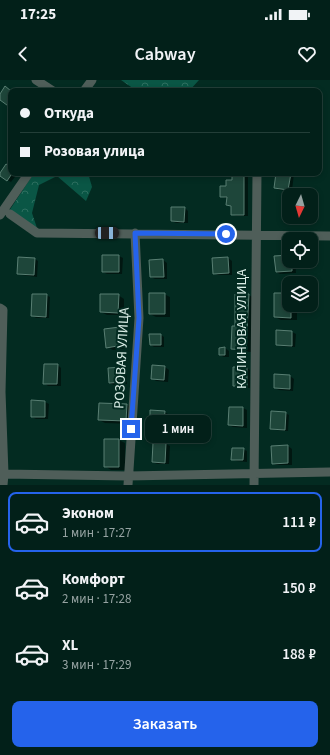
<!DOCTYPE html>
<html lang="ru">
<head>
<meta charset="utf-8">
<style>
  :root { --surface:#022019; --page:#0c2822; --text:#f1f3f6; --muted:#96a3a2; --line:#233e38; --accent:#2563eb }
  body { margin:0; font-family:"Source Sans 3",sans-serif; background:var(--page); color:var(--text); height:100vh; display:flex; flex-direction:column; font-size:15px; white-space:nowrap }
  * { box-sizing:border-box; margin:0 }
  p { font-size:13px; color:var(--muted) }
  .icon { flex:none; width:22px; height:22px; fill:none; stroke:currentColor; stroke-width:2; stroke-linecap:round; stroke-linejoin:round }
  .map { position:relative; height:405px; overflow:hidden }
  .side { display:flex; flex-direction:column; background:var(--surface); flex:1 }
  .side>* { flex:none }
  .hud { position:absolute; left:8px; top:8px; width:314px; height:88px; border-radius:8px; box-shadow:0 2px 6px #0003,0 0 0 1px var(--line); display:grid; align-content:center; height:88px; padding:0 12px; background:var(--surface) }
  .needle { width:26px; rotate:185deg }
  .controls { position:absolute; left:282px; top:108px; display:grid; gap:8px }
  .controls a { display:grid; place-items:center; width:36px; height:36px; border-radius:8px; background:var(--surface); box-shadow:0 2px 6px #0003,0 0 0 1px var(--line); font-size:20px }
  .end { position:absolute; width:18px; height:18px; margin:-9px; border:5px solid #2563eb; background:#fff; box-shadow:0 0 0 2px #fff }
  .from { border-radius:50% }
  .bubble { position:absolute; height:28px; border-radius:8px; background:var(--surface); box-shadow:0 2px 6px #0003,0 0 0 1px var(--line); font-size:13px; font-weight:600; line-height:28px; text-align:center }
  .car { position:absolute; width:12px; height:24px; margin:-12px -6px; border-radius:5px; box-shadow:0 0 3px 1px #0007; background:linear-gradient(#222 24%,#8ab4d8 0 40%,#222 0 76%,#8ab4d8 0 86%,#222 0) }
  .hud b { display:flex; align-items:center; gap:14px; height:38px; font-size:15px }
  .hud b+b { border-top:1px solid var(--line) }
  .hud i { width:10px; height:10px; background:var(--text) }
  ul { padding:7px 0 0; list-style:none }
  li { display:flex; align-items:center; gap:12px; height:60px; margin:0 8px 6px; padding:0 4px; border:2px solid transparent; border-radius:8px }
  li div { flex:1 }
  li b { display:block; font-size:15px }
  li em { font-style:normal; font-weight:600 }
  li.selected { border-color:var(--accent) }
  li>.icon { width:36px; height:36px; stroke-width:1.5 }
  .action { display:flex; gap:8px; margin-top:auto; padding:8px 12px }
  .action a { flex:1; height:46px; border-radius:8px; background:var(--accent); color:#fff; font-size:16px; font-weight:600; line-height:46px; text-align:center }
  .status { display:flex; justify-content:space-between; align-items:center; height:28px; padding:0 20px; background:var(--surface); direction:ltr }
  .status svg { height:11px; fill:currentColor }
  header { display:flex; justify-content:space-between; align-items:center; height:52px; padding:0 12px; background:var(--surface); font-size:18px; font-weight:600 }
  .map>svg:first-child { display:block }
</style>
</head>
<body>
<div class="status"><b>17:25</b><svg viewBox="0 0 49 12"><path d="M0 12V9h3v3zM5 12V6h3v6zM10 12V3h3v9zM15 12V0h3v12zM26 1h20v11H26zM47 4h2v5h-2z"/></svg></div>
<header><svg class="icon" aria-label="back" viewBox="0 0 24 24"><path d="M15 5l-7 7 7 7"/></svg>Cabway<svg class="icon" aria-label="heart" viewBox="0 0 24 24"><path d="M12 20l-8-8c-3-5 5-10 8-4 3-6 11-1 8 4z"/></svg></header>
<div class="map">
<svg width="330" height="405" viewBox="0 0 330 405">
  <defs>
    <pattern id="forest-crowns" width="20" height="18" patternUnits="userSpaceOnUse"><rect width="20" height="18" fill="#0a5645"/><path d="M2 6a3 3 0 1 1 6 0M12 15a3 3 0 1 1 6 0" fill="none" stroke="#2d6f60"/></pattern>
  </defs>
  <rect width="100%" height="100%" fill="#032b21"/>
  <path fill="url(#forest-crowns)" d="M 121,0 L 199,0 L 189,11 L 137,11 Z
    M 34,93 L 88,93 L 92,107 L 86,121 L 57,96 L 39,105 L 32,133 L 37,148 L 9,131 Z"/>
  <path fill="#0007" d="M 11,88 L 11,93 L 18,93 L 11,102 L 0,95 Z
    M 233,93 L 248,93 L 248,136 L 236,136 L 232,134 L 232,127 L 228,125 L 228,119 L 221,116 L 233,101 Z
    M 277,93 L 294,93 L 292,111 L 279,110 L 275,107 Z
    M 185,128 L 188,131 L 188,143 L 176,143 L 172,141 Z
    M 119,176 L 123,178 L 122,194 L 107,194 L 103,192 Z
    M 289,176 L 289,181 L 295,181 L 296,193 L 280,194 L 276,192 Z
    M 228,178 L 232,181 L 232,195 L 218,195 L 214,193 L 213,179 Z
    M 35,179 L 38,181 L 37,197 L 22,195 L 18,193 Z
    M 163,180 L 167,183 L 167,199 L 155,199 L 151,197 Z
    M 164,214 L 170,217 L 170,237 L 156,237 L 150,234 Z
    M 289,214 L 289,225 L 297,225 L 297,240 L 281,240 L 275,237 Z
    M 46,215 L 50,217 L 49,238 L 36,238 L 32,235 Z
    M 118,215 L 124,219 L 124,235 L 107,235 L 101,232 Z
    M 236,215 L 249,215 L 254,218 L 251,272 L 237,271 L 232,268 L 236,247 Z
    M 120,248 L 126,251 L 128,268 L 113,270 L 107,267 Z
    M 292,252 L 296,254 L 295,267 L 280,266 L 277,264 Z
    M 161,255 L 164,257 L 164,267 L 154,267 L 151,265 Z
    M 225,268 L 229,271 L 229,277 L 224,277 L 220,275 Z
    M 58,285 L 61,288 L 61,306 L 48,306 L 44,303 Z
    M 153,286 L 165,287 L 169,290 L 168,302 L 156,301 L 152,298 Z
    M 123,288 L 126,291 L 127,304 L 114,305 L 110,303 Z
    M 247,288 L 250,290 L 250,308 L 237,308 L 234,305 Z
    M 275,296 L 290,296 L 294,299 L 293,311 L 279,310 L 275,308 Z
    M 45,322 L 49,324 L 48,339 L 36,339 L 32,337 Z
    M 100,324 L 127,325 L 133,328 L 132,344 L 105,343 L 99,340 Z
    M 230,328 L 243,328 L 247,330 L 247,348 L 233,347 L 229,345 Z
    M 164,332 L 168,334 L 168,343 L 154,343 L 151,341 Z
    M 285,333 L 289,335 L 288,351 L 275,350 L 271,348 Z
    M 119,360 L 125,363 L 125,390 L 111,390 L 105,386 Z
    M 166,364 L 170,366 L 169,384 L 157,384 L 153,382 Z
    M 288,366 L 292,369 L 292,385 L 276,385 L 273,383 Z
    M 243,369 L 247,371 L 247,382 L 236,381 L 232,379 Z"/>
  <path fill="#1e463a" stroke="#597f73" d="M 5,6 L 11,11 L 11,28 L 0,20 L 0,14 Z
    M 6,84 L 11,87 L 11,95 L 7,101 L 0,96 L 0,93 Z
    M 232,93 L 244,93 L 244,135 L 231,135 L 231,126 L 226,125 L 227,117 L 220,117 L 220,106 L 226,106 L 226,100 L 232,100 Z
    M 276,93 L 291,93 L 288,110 L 274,108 Z
    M 171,127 L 185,127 L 184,142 L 171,141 Z
    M 102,175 L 119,175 L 119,192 L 102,192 Z
    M 289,175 L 289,181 L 292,181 L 292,191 L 276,192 L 274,176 Z
    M 18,177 L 35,178 L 34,195 L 17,194 Z
    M 228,177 L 229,193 L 213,194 L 212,178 Z
    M 163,179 L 164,197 L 150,197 L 149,180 Z
    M 149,213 L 165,213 L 165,234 L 149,234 Z
    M 274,213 L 289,213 L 289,225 L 291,225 L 291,238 L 274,237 Z
    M 32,214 L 47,214 L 46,237 L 31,236 Z
    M 100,214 L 119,214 L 118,233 L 100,232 Z
    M 235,214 L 249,214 L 246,270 L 231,269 L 232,246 L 235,246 Z
    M 120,247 L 123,265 L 106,268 L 104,249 Z
    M 276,250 L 292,251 L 292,266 L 276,265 Z
    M 149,254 L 161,254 L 161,265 L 150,265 Z
    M 225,267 L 225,275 L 219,275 L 219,268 Z
    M 44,284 L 58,284 L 57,304 L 43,304 Z
    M 152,285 L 165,286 L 164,300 L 151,299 Z
    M 123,287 L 124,302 L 109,303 L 108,288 Z
    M 233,287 L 247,287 L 247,306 L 233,306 Z
    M 274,294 L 290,295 L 290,309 L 274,308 Z
    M 31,320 L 45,321 L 45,337 L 31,337 Z
    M 99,323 L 127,324 L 126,341 L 98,340 Z
    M 229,327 L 243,327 L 243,346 L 228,345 Z
    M 150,330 L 165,331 L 164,342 L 150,341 Z
    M 271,331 L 286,332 L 285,350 L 270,349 Z
    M 104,359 L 119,359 L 119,387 L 104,387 Z
    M 153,363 L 166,363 L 165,383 L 152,382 Z
    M 288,365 L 288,383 L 272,384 L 271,366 Z
    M 232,368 L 244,368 L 243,380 L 231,380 Z"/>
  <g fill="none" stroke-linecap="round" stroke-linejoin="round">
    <path stroke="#4f5e59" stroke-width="9" d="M 36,0 L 53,11
      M 84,11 L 92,0
      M 10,134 L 37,153 L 330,156
      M 0,135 L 29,93
      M 0,228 L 3,230 L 1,312 L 4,394 L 3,405
      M 4,394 L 128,396 L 330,392
      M 128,405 L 139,238 L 135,153
      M 254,405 L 257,93"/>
  </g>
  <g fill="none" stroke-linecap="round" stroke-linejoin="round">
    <path stroke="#2563eb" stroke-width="5" d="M 131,349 L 139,238 L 135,153 L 226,154"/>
  </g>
  <g text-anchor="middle" stroke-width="4" stroke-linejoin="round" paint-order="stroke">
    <g font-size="14" fill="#daeee7" stroke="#032b21">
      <text transform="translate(241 249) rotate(-90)" y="5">КАЛИНОВАЯ УЛИЦА</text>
      <text transform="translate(121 278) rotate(-87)" y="5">РОЗОВАЯ УЛИЦА</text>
    </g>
  </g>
</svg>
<div class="controls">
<a><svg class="needle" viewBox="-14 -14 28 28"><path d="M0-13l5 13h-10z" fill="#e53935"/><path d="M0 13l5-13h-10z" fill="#96a3a2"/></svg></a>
<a><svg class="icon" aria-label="locate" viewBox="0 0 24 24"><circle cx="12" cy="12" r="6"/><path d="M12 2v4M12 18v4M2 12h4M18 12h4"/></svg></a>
<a><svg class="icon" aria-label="layers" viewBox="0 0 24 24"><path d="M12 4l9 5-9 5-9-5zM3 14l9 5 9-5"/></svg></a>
</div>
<i class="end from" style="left:226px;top:154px"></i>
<i class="end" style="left:131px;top:349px"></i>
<div class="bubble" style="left:145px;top:335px;width:66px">1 мин</div>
<i class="car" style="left:107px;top:153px;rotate:90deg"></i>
<div class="hud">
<b><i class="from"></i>Откуда</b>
<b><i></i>Розовая улица</b>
</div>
</div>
<section class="side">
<ul>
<li class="selected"><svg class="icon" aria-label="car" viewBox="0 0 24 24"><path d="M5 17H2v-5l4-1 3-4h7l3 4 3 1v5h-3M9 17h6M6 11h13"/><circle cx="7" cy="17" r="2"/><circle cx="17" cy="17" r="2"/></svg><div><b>Эконом</b><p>1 мин · 17:27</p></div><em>111 ₽</em></li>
<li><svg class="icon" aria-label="car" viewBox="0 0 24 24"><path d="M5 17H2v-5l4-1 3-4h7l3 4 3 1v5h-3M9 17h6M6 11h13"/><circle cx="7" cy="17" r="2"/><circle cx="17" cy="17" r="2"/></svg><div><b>Комфорт</b><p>2 мин · 17:28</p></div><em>150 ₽</em></li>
<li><svg class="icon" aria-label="car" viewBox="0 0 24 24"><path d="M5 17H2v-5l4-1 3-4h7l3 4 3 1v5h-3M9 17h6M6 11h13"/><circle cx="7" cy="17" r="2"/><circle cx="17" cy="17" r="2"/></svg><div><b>XL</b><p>3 мин · 17:29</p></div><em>188 ₽</em></li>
</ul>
<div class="action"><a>Заказать</a></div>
</section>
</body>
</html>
